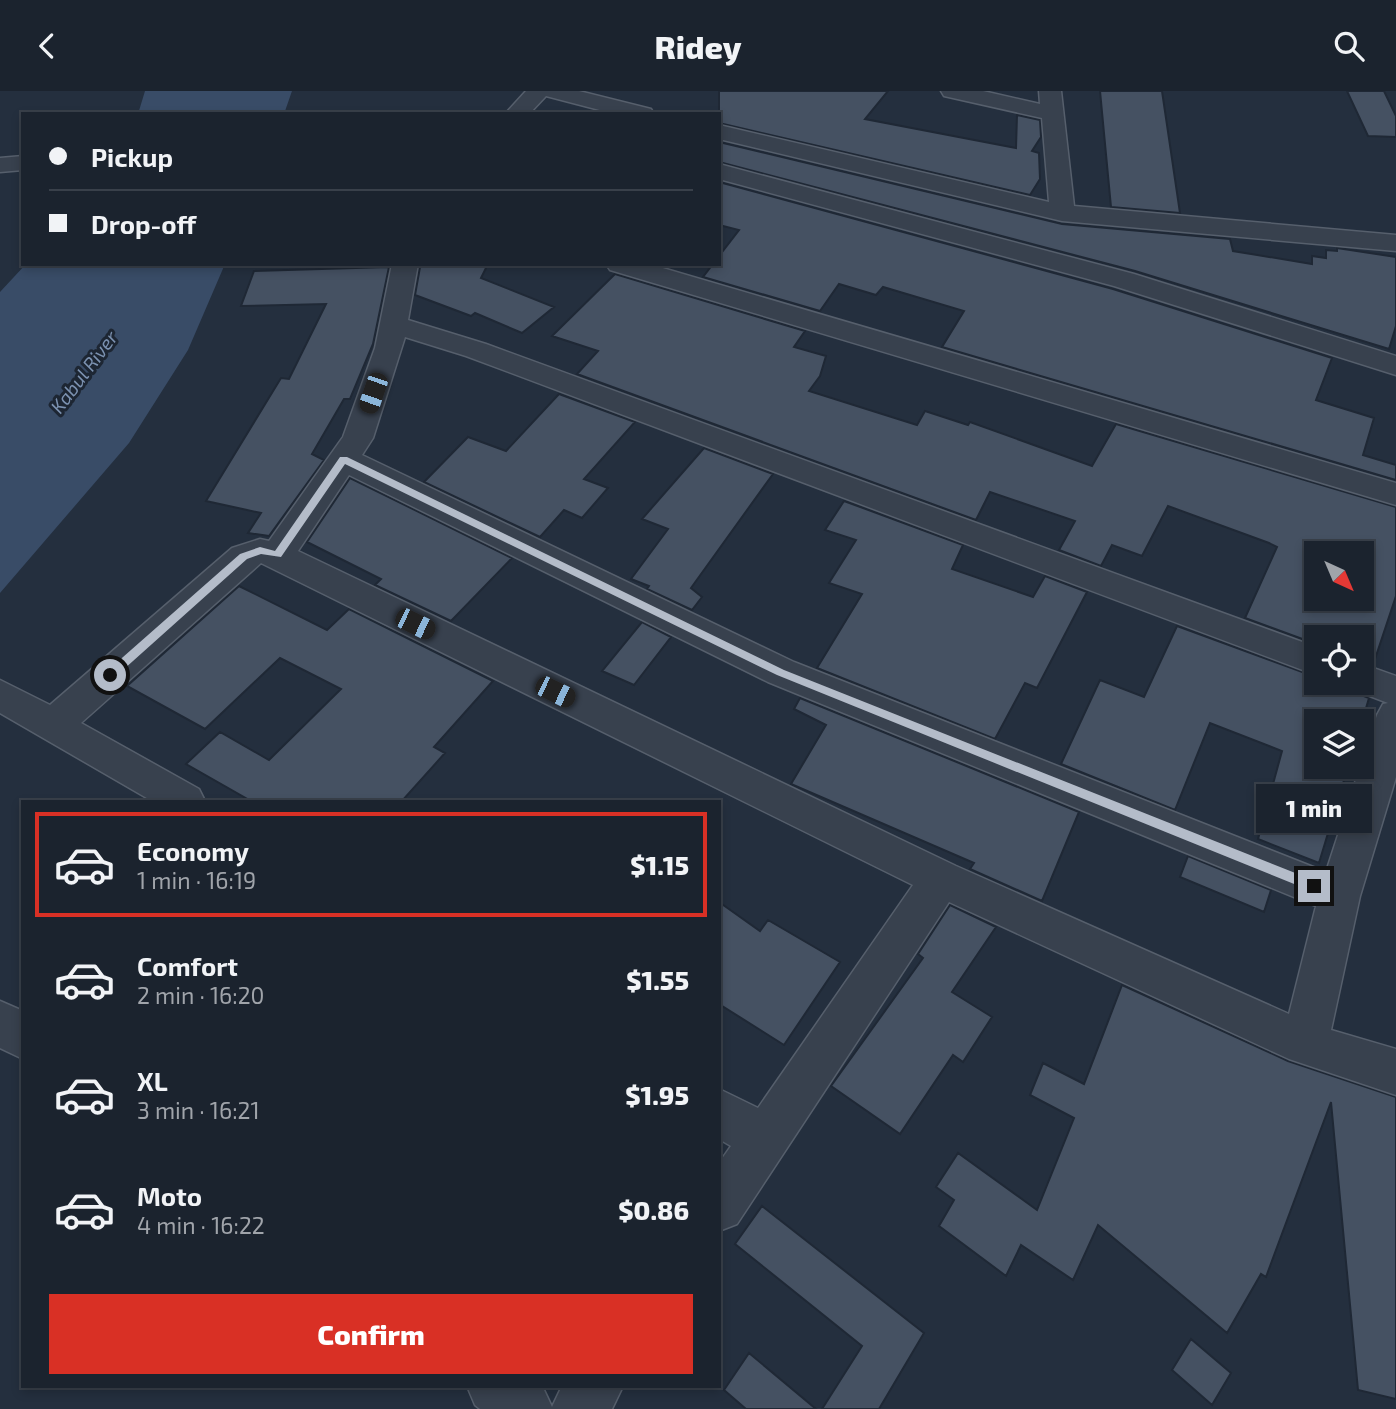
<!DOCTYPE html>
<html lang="en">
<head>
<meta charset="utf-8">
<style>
  :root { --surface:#1b232e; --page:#282f3a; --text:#f1f3f6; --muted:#a0a4aa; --line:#39404a; --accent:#d93025 }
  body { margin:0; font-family:"Exo 2",sans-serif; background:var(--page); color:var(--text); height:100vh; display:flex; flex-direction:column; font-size:26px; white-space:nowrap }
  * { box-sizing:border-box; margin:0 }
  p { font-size:23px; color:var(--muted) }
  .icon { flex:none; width:38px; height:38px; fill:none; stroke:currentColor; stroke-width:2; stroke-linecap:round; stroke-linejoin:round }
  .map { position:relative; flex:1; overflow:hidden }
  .sheet { position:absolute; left:21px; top:709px; width:700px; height:588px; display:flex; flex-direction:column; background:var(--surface); border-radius:0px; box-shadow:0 4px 10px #0003,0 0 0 2px var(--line) }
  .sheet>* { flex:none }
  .banner { position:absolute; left:21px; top:21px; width:700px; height:154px; border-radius:0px; box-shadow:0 4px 10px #0003,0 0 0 2px var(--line); display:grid; align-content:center; height:154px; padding:0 28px; background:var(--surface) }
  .needle { width:46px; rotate:136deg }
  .tools { position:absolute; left:1304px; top:450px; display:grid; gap:14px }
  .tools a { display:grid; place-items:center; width:70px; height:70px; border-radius:0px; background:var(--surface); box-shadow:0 4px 10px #0003,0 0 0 2px var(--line); font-size:35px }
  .end { position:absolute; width:32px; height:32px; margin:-16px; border:9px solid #b4bcc9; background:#111; box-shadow:0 0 0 4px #111 }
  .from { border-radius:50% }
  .bubble { position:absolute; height:49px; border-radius:0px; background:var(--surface); box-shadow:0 4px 10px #0003,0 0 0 2px var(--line); font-size:23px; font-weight:800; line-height:49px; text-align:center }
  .car { position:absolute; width:21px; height:42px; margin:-21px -10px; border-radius:9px; box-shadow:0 0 5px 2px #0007; background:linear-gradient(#222 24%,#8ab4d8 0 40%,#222 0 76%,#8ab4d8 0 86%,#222 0) }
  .banner b { display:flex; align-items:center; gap:24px; height:66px; font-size:26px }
  .banner b+b { border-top:2px solid var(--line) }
  .banner i { width:18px; height:18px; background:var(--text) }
  ul { padding:12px 0 0; list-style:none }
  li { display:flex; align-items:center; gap:21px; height:105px; margin:0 14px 10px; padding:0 14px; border:4px solid transparent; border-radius:0px }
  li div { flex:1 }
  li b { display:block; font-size:26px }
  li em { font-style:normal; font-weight:800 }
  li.selected { border-color:var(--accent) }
  li>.icon { width:63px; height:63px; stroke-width:1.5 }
  .cta { display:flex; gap:14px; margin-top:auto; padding:14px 28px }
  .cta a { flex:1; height:80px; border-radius:0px; background:var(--accent); color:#fff; font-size:28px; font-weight:800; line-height:80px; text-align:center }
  header { display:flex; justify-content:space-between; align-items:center; height:91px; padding:0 28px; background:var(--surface); font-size:32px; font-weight:800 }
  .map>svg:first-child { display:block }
</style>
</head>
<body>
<header><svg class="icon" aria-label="back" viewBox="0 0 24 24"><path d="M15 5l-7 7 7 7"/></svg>Ridey<svg class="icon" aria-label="search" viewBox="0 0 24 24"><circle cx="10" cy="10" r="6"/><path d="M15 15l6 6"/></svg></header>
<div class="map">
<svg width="1396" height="1318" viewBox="0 0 1396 1318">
  <rect width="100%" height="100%" fill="#242f3e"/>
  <path fill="#394c67" d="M 145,0 L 292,0 L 284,23 L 138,23 Z
    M 26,173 L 225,173 L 188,259 L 129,352 L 0,502 L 0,201 Z"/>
  <path fill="#455162" stroke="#1f2835" stroke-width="2" fill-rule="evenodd" d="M 719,0 L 888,0 L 865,28 L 1016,57 L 1017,24 L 1040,29 L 1041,46 L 1032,60 L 1039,62 L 1040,88 L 1030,104 L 719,32 Z
    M 1100,0 L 1162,0 L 1180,122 L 1111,116 Z
    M 1347,0 L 1384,0 L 1396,25 L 1396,46 L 1368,45 Z
    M 719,51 L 1062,133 L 1230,148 L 1233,160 L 1312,173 L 1312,165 L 1326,167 L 1326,159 L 1337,160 L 1337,157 L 1396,166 L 1396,235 L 1389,258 L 1135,180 L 719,71 Z
    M 719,91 L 1113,198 L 1332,267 L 1316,309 L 1374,327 L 1363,364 L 1396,374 L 1396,389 L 942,256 L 964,220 L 883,196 L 876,204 L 839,193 L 820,220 L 703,186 L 713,173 L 719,173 L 719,165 L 739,139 L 719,134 Z
    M 423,173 L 488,173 L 481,187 L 554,216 L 522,242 L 475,222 L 471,225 L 415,204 L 420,176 Z
    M 389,176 L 373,253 L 350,308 L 344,308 L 312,363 L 324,369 L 269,445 L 248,442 L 261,422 L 206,410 L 281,287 L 289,288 L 326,213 L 241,215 L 254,180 Z
    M 615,183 L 805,240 L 794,256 L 826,265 L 820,285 L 809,300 L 917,334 L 925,320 L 968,334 L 970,331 L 1092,375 L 1116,333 L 1396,416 L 1396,505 L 1373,574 L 1362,571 L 1362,546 L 1316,546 L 1316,553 L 1245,527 L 1277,456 L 1269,452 L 1168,415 L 1142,465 L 1112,454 L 1101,475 L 1059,459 L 1075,430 L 990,401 L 976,429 L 577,283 L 598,260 L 552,245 ZM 1316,462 L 1362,462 L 1362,508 L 1316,508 Z
    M 559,303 L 635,331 L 584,388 L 608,397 L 582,427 L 564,419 L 540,446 L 424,391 L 468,346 L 506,360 Z
    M 704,357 L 773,383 L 691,497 L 702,506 L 692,519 L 647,498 L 649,495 L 631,488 L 668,438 L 642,428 Z
    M 350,387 L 512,467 L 451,530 L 375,494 L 381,488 L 307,451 Z
    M 844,410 L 963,454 L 952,478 L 1033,506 L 1045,485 L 1087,501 L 1037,597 L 1025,592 L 995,648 L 817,577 L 862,503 L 829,492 L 856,449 L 825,439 Z
    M 239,495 L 327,539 L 349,518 L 493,590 L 434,656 L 445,662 L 402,710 L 251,710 L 186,673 L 220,641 L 269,669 L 341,598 L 280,567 L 205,638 L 127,595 Z
    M 642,531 L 671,546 L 634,594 L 602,580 Z
    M 1177,535 L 1316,586 L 1316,592 L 1343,592 L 1348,599 L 1369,607 L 1362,631 L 1316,630 L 1316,676 L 1348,676 L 1319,772 L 1258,748 L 1282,660 L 1210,632 L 1175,719 L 1061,673 L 1100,589 L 1144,606 Z
    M 800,607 L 1079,721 L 1042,810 L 970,778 L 974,772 L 791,693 L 826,634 L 794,618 Z
    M 1188,765 L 1271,799 L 1264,821 L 1180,786 Z
    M 719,811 L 760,840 L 768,829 L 840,871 L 784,954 L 719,913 Z
    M 950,814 L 996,836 L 952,901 L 992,926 L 963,971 L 953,964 L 900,1043 L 831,995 L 923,867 L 918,863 Z
    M 1122,894 L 1288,970 L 1396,1006 L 1396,1308 L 1358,1299 L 1331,1011 L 1266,1186 L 1261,1183 L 1227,1242 L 1098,1134 L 1073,1189 L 1021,1154 L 1006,1185 L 939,1135 L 954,1109 L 936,1096 L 958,1062 L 1037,1119 L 1074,1027 L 1030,1004 L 1043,972 L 1084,993 Z
    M 762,1115 L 924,1242 L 879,1318 L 822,1318 L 862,1255 L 735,1153 Z
    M 1191,1248 L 1231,1282 L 1212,1314 L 1172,1279 Z
    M 749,1262 L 816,1318 L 746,1318 L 724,1299 Z"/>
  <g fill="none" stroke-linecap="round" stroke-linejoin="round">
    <defs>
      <path id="minor" d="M 526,0 L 579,0 L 651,18 L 654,23 L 615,23 L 546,5 L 529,23 L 505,23 Z
        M 941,0 L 983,0 L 1040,13 L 1039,0 L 1061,0 L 1074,115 L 1396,144 L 1396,160 L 1062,130 L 719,48 L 719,34 L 1049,111 L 1042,27 L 944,5 Z
        M 23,65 L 23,79 L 0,81 L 0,67 Z
        M 719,73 L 1134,183 L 1396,265 L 1396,284 L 1114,195 L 719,88 Z
        M 392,173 L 418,173 L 408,229 L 486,253 L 1316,556 L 1316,584 L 466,265 L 405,246 L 373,347 L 362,364 L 794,571 L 1326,781 L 1377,624 L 1383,613 L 1388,612 L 1349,597 L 1346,592 L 1362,592 L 1362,573 L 1396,585 L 1396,686 L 1360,805 L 1331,939 L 1396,958 L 1396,1004 L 1289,968 L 949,811 L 737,1133 L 719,1140 L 719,1072 L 731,1055 L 719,1048 L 719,998 L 758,1017 L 913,794 L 261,472 L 81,632 L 199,698 L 205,710 L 152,710 L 0,622 L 0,589 L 50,614 L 232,457 L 260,448 L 269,450 L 343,346 L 375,257 ZM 349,384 L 768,591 L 1316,815 L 1289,923 L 956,775 L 298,460 Z
        M 606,173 L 649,173 L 1396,392 L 1396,414 L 610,179 Z
        M 0,910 L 23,920 L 23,968 L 0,957 Z
        M 467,1295 L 539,1295 L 544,1299 L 552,1316 L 562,1295 L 623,1295 L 612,1318 L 480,1318 L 475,1314 Z"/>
    </defs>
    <use href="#minor" stroke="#565f6c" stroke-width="3"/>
    <use href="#minor" fill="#38414e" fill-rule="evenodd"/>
  </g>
  <path fill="#b4bcc9" d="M 340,366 L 347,366 L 784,579 L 1318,791 L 1320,795 L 1314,800 L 1309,799 L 777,584 L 345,373 L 281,466 L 261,463 L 247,468 L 114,587 L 106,587 L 106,581 L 240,463 L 260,456 L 275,460 Z"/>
  <g text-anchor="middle" stroke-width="6" stroke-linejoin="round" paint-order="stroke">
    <g font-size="19" font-style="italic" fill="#7c92b1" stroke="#1d2633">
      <text transform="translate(84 281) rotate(-53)" y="7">Kabul River</text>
    </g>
  </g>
</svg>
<div class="tools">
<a><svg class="needle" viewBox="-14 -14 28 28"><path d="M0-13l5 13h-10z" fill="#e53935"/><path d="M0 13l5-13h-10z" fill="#a0a4aa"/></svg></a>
<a><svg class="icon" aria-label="locate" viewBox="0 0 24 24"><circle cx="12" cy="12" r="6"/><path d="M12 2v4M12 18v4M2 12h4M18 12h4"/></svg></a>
<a><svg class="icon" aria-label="layers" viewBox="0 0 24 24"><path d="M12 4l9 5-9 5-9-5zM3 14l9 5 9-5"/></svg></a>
</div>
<i class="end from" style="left:110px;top:584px"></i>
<i class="end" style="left:1314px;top:795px"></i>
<div class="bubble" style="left:1256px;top:693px;width:116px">1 min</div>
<i class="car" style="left:373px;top:302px;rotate:199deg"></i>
<i class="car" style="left:415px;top:533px;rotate:116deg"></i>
<i class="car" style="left:555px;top:601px;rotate:116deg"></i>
<div class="banner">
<b><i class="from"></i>Pickup</b>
<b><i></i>Drop-off</b>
</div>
<section class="sheet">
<ul>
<li class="selected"><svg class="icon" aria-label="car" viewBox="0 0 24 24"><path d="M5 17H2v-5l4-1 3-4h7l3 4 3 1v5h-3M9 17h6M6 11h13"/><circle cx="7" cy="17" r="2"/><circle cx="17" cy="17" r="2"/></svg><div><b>Economy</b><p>1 min · 16:19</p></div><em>$1.15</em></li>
<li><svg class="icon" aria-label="car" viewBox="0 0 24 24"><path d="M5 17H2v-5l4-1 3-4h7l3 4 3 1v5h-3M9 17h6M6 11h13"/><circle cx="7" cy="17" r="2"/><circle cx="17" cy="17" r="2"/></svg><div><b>Comfort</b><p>2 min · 16:20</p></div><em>$1.55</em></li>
<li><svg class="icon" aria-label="car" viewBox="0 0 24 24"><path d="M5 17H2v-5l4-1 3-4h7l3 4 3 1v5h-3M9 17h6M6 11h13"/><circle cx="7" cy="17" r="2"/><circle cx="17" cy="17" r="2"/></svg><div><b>XL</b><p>3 min · 16:21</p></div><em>$1.95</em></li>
<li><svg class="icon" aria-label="car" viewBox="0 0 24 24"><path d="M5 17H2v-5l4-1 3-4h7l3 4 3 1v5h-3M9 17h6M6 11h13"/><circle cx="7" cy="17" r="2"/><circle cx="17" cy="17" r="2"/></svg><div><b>Moto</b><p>4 min · 16:22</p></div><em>$0.86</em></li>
</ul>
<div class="cta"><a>Confirm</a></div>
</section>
</div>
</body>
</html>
